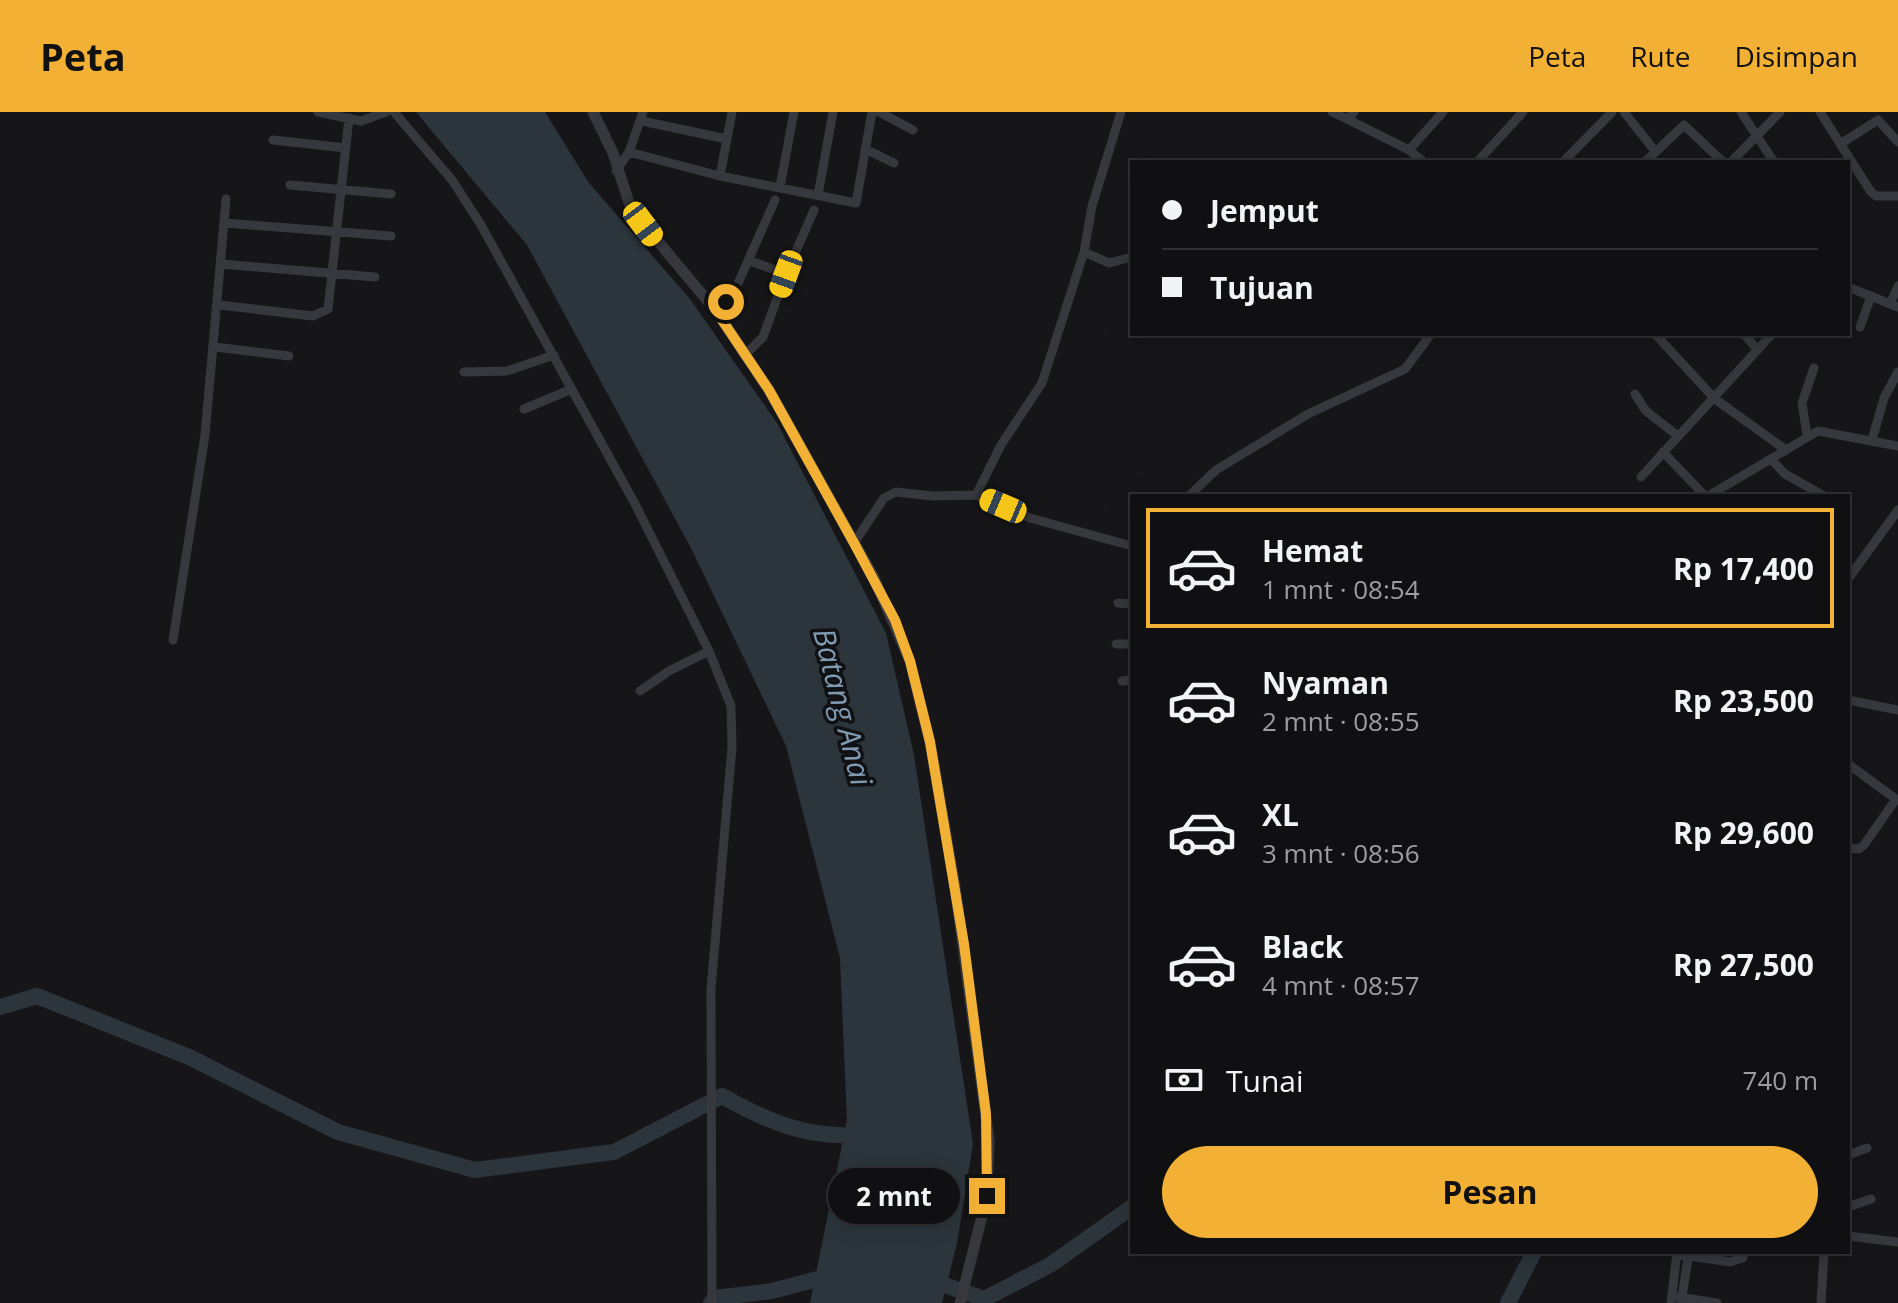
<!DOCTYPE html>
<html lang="id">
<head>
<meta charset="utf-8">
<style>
  :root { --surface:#101012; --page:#19191b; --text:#f1f3f6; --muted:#9c9d9f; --line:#303032; --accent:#f2b134 }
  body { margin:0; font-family:"Open Sans",sans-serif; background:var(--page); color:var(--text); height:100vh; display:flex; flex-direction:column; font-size:30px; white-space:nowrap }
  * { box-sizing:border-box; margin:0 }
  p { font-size:26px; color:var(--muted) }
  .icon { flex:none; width:44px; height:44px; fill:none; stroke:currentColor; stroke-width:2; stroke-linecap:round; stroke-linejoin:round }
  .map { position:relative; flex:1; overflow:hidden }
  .details { position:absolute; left:1130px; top:382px; width:720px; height:760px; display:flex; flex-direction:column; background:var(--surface); border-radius:0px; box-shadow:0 4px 20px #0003,0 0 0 2px var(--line) }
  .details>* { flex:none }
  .hud { position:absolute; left:1130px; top:48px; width:720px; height:176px; border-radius:0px; box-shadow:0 4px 20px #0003,0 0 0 2px var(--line); display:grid; align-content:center; height:176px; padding:0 32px; background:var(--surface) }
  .end { position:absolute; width:36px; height:36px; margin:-18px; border:10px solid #f2b134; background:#111; box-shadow:0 0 0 4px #111 }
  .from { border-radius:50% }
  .bubble { position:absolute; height:56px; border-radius:28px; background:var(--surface); box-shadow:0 4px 20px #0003,0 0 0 2px var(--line); font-size:26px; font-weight:700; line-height:56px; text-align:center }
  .car { position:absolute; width:24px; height:48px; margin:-24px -12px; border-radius:10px; box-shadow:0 0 6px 2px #0007; background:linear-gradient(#f5c518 24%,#345 0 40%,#f5c518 0 76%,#345 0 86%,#f5c518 0) }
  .hud b { display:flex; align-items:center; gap:28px; height:76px; font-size:30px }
  .hud b+b { border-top:2px solid var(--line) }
  .hud i { width:20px; height:20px; background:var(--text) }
  ul { padding:14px 0 0; list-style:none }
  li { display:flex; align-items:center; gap:24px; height:120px; margin:0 16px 12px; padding:0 16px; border:4px solid transparent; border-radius:0px }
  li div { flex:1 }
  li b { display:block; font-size:30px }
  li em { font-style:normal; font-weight:700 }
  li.selected { border-color:var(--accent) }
  li>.icon { width:72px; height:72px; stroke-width:1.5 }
  .pay { display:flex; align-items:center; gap:20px; height:88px; padding:0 32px; font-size:30px }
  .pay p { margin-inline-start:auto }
  .button { display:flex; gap:16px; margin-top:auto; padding:16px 32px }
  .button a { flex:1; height:92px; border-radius:48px; background:var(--accent); color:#111; font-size:32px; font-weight:700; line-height:92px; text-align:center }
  header { display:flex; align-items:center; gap:48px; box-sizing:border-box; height:112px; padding:0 40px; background:var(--accent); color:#111 }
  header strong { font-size:38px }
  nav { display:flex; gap:44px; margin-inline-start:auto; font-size:28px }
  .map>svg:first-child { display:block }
</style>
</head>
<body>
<header>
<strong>Peta</strong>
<nav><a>Peta</a><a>Rute</a><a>Disimpan</a></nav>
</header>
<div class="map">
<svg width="1898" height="1191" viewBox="0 0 1898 1191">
  <rect width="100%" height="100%" fill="#161618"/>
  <path fill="#2c353c" d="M 416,0 L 545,0 L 589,71 L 690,187 L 777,311 L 886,521 L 914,643 L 973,1032 L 957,1131 L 942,1191 L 810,1191 L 847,1008 L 840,846 L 786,634 L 692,438 L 527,133 Z"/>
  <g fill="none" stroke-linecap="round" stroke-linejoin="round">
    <path stroke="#2c353c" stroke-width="16" d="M 0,895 L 37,884 L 189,945 L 338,1020 L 475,1058 L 614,1040 L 722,984 C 768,1010 810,1028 864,1022
      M 928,1167 L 984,1187 L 1050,1153 L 1132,1095
      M 711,1191 L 715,1186 L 772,1179 L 837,1162
      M 1508,1191 L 1534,1140"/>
    <path stroke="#37383d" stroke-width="9" d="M 318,0 L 361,9 L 386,0
      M 394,0 L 452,68 L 481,113 L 634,390 L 709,539 L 731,594 L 732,635 L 711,877 L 712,1191
      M 879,0 L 913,18
      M 1121,0 L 1092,94 L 1084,140 L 1109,151 L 1132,145
      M 1332,0 L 1347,7 L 1354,0
      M 1624,0 L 1655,39
      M 1741,0 L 1774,50
      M 1820,0 L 1871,80 L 1876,84 L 1898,84
      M 1347,7 L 1409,38 L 1424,50
      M 642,9 L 727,27
      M 273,28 L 346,36
      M 1840,32 L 1878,8 L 1898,30
      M 865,37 L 894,51
      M 1409,38 L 1443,0
      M 629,40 L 720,64 L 856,91 L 872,0
      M 1477,50 L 1523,0
      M 1563,50 L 1612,0
      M 1645,50 L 1684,13 L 1723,50
      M 1731,50 L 1780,0
      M 616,59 L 629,40 L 643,0
      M 720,64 L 732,0
      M 290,73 L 391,82
      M 780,75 L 794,0
      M 818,83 L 833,0
      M 225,111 L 391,124
      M 221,152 L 375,165
      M 786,162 L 814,98
      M 1853,177 L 1898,195
      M 1890,192 L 1898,174
      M 219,193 L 313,204 L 328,197 L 349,6
      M 716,199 L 735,178 L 775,88
      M 1860,215 L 1871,184
      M 1655,222 L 1715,287 L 1786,338
      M 1744,222 L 1757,237
      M 215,235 L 289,244
      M 746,242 L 763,225 L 786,162 L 748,148
      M 464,260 L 507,259 L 554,243
      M 1635,282 L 1646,299 L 1678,324
      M 524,297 L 572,277
      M 1807,323 L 1802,291 L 1814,256
      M 1872,328 L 1884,286 L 1898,260
      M 1663,340 L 1705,384
      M 1771,347 L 1785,362 L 1824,384
      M 1641,365 L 1772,222
      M 976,383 L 1001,333 L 1042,271 L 1084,140
      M 1189,384 L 1216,358 L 1308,302 L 1405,257 L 1431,222
      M 1708,384 L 1818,319 L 1898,334
      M 854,431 L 884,386 L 896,380 L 932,384 L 976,383 L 1030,406 L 1132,434
      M 1848,467 L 1898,398
      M 1118,491 L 1132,492
      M 173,528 L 205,323 L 226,87
      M 1116,532 L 1132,532
      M 1122,569 L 1132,568
      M 640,579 L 669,559 L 709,539
      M 1848,588 L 1898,598
      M 1848,652 L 1896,687 L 1864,733 L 1859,737 L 1848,736
      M 1848,1043 L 1867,1036
      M 1848,1095 L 1871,1087
      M 1848,1124 L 1898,1130
      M 1677,1142 L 1730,1150 L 1743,1146
      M 1679,1185 L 1717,1191
      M 1671,1191 L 1677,1140
      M 1681,1191 L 1689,1140
      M 1821,1191 L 1824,1140"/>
    <path stroke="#37383d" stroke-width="11" d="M 593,0 L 613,41 L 631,97 L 716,199 L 769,278 L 873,464 L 910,549 L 930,630 L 955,775 L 989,1028 L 987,1084 L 960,1191"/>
  </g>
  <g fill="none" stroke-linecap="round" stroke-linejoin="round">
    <path stroke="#f2b134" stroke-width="10" d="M 726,190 L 716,199 L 769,278 L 854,431 L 895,508 L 910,549 L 930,630 L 964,832 L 986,1002 L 987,1084"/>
  </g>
  <g text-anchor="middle" stroke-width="7" stroke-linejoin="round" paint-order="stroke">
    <g font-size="30" font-style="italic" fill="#7f9bb3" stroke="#111113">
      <text transform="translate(842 595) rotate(76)" y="10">Batang Anai</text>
    </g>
  </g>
</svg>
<i class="end from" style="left:726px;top:190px"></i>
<i class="end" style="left:987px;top:1084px"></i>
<div class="bubble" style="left:828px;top:1056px;width:132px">2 mnt</div>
<i class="car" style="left:643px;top:112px;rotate:143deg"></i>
<i class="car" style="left:786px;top:162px;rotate:200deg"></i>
<i class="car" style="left:1003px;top:394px;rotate:293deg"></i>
<div class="hud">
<b><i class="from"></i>Jemput</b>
<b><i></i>Tujuan</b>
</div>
<section class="details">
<ul>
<li class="selected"><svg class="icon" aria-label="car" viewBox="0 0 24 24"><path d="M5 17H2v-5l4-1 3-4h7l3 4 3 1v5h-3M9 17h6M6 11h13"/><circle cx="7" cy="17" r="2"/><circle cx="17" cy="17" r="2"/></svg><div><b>Hemat</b><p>1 mnt · 08:54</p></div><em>Rp 17,400</em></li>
<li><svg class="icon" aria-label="car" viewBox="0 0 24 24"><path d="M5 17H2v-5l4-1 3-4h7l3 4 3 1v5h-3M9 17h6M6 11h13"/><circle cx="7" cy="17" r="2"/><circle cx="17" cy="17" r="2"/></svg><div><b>Nyaman</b><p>2 mnt · 08:55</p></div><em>Rp 23,500</em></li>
<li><svg class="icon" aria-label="car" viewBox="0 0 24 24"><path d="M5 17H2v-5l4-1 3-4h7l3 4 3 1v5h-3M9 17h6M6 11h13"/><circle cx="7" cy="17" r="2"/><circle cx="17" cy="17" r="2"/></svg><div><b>XL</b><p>3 mnt · 08:56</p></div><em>Rp 29,600</em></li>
<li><svg class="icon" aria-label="car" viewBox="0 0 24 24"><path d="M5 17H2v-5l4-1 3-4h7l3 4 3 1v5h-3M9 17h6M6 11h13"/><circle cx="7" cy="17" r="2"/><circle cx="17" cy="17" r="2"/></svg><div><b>Black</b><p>4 mnt · 08:57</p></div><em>Rp 27,500</em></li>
</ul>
<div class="pay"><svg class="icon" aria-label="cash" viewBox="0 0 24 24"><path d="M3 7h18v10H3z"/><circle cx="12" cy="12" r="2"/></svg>Tunai<p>740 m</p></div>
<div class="button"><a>Pesan</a></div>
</section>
</div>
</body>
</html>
